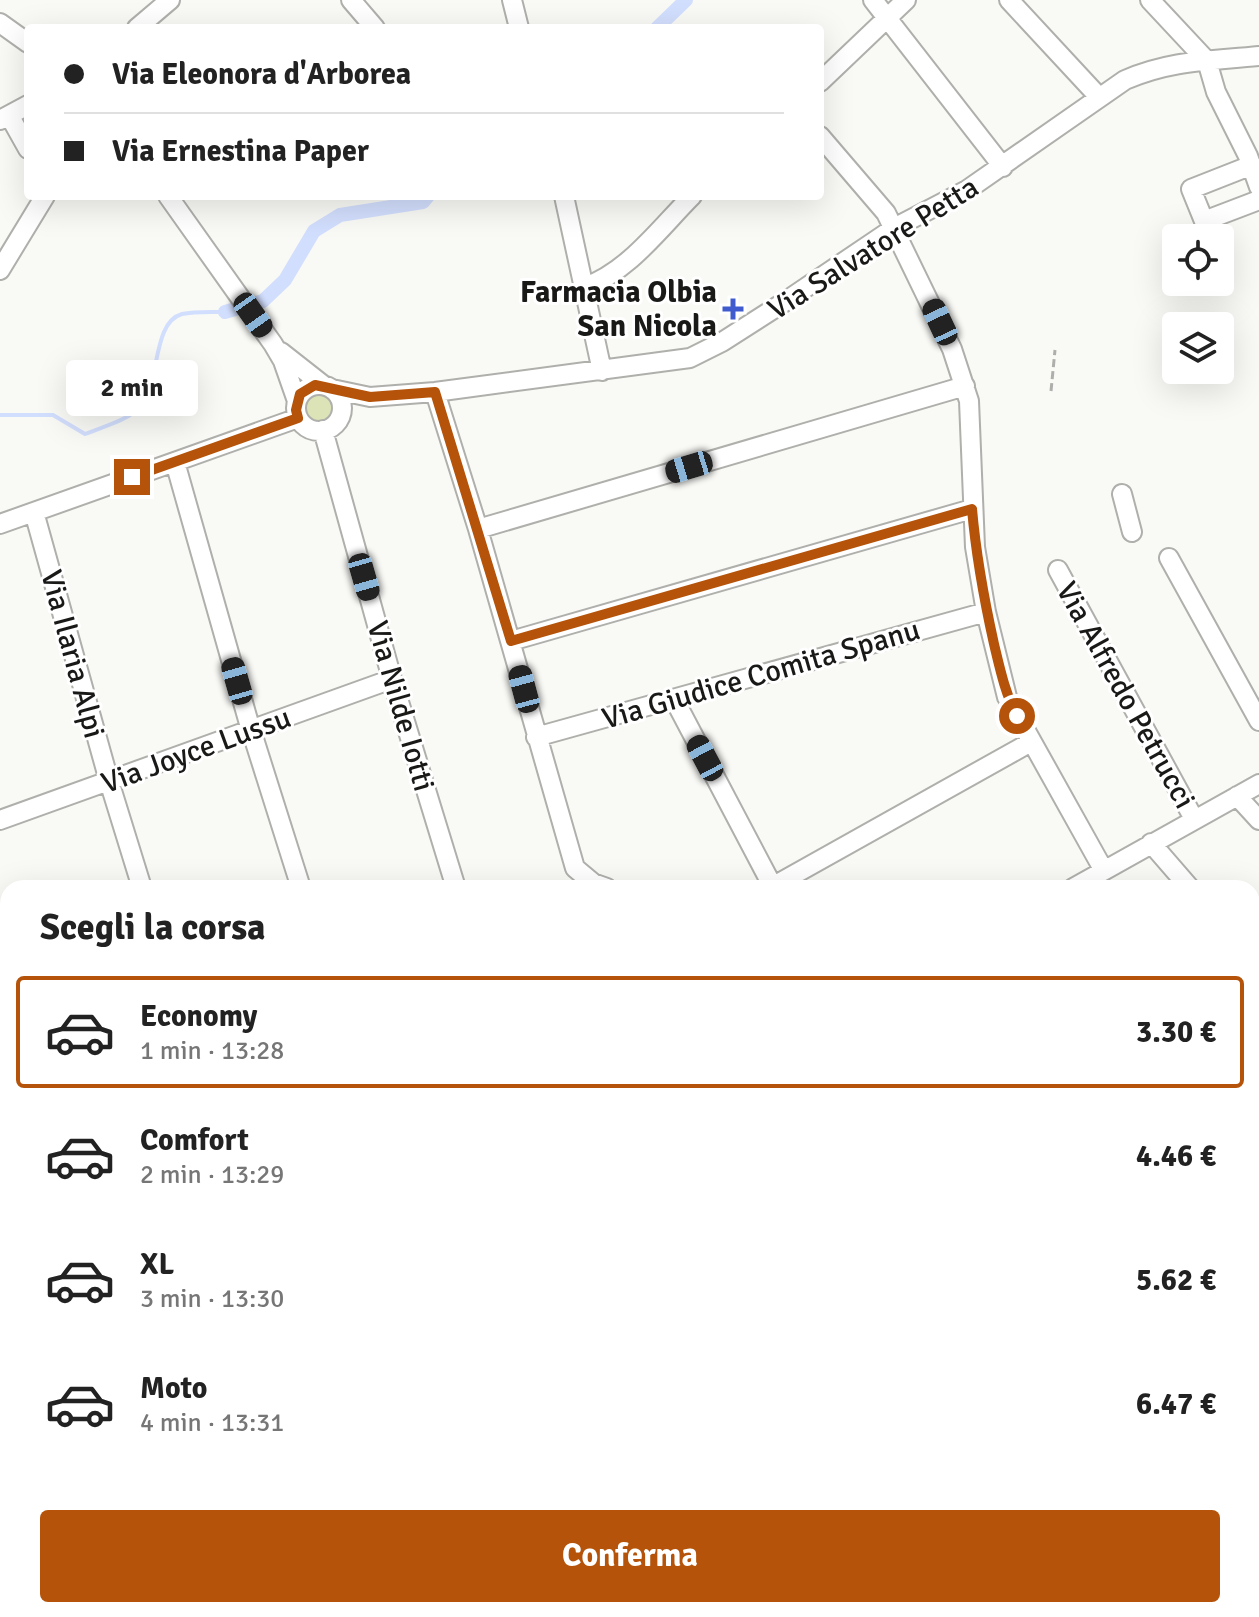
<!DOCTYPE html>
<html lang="it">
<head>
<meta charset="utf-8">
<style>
  :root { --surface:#fff; --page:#f2f2f2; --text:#222; --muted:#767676; --line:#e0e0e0; --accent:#b45309 }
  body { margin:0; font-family:Signika,sans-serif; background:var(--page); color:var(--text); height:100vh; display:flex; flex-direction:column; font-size:30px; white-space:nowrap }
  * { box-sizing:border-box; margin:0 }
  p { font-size:26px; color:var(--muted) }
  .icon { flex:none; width:44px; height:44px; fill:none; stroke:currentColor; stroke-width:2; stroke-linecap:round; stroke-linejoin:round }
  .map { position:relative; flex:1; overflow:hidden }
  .side { position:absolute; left:0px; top:880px; width:1260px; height:738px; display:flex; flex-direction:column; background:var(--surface); border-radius:24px 24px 0 0; box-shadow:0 8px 32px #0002 }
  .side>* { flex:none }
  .guide { position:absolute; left:24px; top:24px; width:800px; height:176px; border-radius:8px; box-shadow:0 8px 32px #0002; display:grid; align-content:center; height:176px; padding:0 40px; background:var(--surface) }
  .buttons { position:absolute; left:1162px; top:224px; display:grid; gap:16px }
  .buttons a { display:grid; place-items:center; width:72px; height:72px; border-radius:8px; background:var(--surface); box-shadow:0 8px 32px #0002; font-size:40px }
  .end { position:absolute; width:36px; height:36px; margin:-18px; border:10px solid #b45309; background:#fff; box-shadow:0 0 0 4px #fff }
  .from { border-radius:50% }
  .bubble { position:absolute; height:56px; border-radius:8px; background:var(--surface); box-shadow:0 8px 32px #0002; font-size:26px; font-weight:700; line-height:56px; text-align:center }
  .car { position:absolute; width:24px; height:48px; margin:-24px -12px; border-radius:10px; box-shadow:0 0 6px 2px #0007; background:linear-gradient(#222 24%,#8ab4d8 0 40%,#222 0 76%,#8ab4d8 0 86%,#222 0) }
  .guide b { display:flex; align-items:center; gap:28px; height:76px; font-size:30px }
  .guide b+b { border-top:2px solid var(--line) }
  .guide i { width:20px; height:20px; background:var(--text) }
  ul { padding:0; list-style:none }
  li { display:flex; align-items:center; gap:24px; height:112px; margin:0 16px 12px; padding:0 24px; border:4px solid transparent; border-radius:8px }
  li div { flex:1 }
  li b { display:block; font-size:30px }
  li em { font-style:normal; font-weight:700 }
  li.active { border-color:var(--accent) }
  li>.icon { width:72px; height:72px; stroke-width:1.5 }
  h2 { padding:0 40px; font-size:36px; line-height:96px }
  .button { display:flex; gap:16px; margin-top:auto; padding:16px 40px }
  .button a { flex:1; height:92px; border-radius:8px; background:var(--accent); color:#fff; font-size:32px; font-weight:700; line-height:92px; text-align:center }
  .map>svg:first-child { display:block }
</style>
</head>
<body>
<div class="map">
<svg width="1259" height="1617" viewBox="0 0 1259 1617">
  <rect width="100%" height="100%" fill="#f9faf6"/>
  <path fill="#dce3b6" d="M303 408a16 16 0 1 1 32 0a16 16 0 1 1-32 0Z"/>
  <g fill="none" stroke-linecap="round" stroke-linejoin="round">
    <path stroke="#d2defd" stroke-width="4" d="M 0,415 L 53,415 L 85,434 C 102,427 122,422 136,411 C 162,389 150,323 182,314 C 195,311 212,312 225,312"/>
    <path stroke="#d2defd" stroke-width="14" d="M 657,28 L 686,0
      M 225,312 L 263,301 L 285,280 L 314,231 L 340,215 L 423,202 L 428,196"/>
    <defs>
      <path id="minor" d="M 351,0 L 375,28
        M 512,0 L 519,28
        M 873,0 L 1003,167
        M 1009,0 L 1099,97
        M 1150,0 L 1207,61 L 1216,92 L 1248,156 L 1259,187
        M 0,23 L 28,43
        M 137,28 L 170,0
        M 820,82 L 906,0
        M 9,115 L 28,149
        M 0,120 L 28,105
        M 820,136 L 886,213 L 952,349 L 969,401 L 975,547 L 986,612 L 1007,697 L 1103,869
        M 1252,165 L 1191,189 L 1204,221 L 1259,200
        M 168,196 L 273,344 L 283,361 L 297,401
        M 564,196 L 602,371
        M 0,270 L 45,196
        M 585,287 C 629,271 659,229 692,196
        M 281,352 L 323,385
        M296 408a23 23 0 1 1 46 0a23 23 0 1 1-46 0Z
        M 332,389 L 370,397 L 435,392 L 690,358 L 722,342 L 786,301 L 894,228 L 967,190 L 1125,80 C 1171,60 1210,61 1259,56
        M 435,392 L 478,529 L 575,868 L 593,883 L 607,888
        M 323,430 L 392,679 L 456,888
        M 175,462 L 248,720 L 301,888
        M 1122,494 L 1132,532
        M 34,512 L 109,781 L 142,888
        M 0,524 L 298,418
        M 478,529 L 965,386
        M 1169,558 L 1259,721
        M 1058,570 L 1194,819
        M 511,641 L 972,509
        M 674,699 L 773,887
        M 536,737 L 986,612
        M 1237,796 L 1259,820
        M 0,820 L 392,679
        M 1151,843 L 1190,888
        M 770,888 L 1031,742
        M 1073,888 L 1259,784
        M 0,946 L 4,958
        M 1252,960 L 1259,969
        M 1252,1071 L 1259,1066
        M 1252,1151 L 1259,1161
        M 1252,1376 L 1259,1386
        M 1252,1452 L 1259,1447
        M 1252,1606 L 1259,1616
        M 866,1610 L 871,1617
        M 998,1610 L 1003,1617
        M 1128,1610 L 1133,1617
        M 1048,1617 L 1056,1610"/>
    </defs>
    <use href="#minor" stroke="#afafac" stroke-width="22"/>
    <path stroke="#aeafac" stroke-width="3" stroke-dasharray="8 4" stroke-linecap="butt" d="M 1051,391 L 1055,350
      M 0,1598 L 8,1594
      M 431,1610 L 443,1617
      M 579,1617 L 588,1610"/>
    <use href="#minor" stroke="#fff" stroke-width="18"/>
  </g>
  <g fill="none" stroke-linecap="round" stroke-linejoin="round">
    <path stroke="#b45309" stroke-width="10" d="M 132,477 L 298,418 L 296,410 L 300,394 L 315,385 L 370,397 L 435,392 L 511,641 L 972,509 C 976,555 984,599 994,644 C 1000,669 1005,693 1017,716"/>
  </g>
  <path fill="#3f5bce" stroke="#fff" stroke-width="3" d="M729 297h8v8h8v8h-8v8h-8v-8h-8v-8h8z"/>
  <g text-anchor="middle" stroke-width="6" stroke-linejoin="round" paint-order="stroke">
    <g font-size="30" fill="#191918" stroke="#fff">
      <text transform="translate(873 248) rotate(-32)" y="10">Via Salvatore Petta</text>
      <text transform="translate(73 654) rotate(75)" y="10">Via Ilaria Alpi</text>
      <text transform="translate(761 674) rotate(-16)" y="10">Via Giudice Comita Spanu</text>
      <text transform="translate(1126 695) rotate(61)" y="10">Via Alfredo Petrucci</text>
      <text transform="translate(401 706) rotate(74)" y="10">Via Nilde Iotti</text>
      <text transform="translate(196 750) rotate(-20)" y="10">Via Joyce Lussu</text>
    </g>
    <g font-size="30" font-weight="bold" fill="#191918" stroke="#fff" text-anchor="end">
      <text x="717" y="302">Farmacia Olbia<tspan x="717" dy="34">San Nicola</tspan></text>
    </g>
  </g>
</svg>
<div class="buttons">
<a><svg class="icon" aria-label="locate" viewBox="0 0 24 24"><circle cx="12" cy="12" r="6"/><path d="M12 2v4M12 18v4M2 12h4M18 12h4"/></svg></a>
<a><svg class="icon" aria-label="layers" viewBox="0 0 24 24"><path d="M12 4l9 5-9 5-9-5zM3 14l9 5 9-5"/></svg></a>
</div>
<i class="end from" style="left:1017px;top:716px"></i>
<i class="end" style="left:132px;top:477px"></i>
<div class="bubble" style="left:66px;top:360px;width:132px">2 min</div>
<i class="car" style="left:253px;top:315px;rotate:145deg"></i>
<i class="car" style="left:940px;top:322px;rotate:335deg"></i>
<i class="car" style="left:689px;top:467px;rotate:253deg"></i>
<i class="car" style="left:364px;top:577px;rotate:164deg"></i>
<i class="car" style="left:237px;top:681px;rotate:344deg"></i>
<i class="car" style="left:524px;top:689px;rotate:345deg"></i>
<i class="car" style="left:705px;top:758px;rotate:332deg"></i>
<div class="guide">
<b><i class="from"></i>Via Eleonora d'Arborea</b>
<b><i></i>Via Ernestina Paper</b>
</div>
<section class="side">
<h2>Scegli la corsa</h2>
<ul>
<li class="active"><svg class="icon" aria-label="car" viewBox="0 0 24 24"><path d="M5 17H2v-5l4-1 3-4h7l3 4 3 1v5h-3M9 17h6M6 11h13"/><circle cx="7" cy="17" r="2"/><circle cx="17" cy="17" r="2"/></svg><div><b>Economy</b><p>1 min · 13:28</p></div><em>3.30 €</em></li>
<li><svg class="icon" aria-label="car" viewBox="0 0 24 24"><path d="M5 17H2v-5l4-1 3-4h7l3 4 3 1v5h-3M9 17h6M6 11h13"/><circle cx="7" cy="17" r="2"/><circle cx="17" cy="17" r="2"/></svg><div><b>Comfort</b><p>2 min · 13:29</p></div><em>4.46 €</em></li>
<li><svg class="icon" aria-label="car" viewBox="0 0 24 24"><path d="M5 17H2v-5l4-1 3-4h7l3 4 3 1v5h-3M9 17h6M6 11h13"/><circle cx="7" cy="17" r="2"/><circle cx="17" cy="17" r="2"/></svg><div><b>XL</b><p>3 min · 13:30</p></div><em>5.62 €</em></li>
<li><svg class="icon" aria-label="car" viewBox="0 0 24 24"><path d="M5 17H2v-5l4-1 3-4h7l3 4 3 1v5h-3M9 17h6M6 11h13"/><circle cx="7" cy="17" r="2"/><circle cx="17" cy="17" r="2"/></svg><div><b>Moto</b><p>4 min · 13:31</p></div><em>6.47 €</em></li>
</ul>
<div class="button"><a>Conferma</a></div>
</section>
</div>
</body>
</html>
